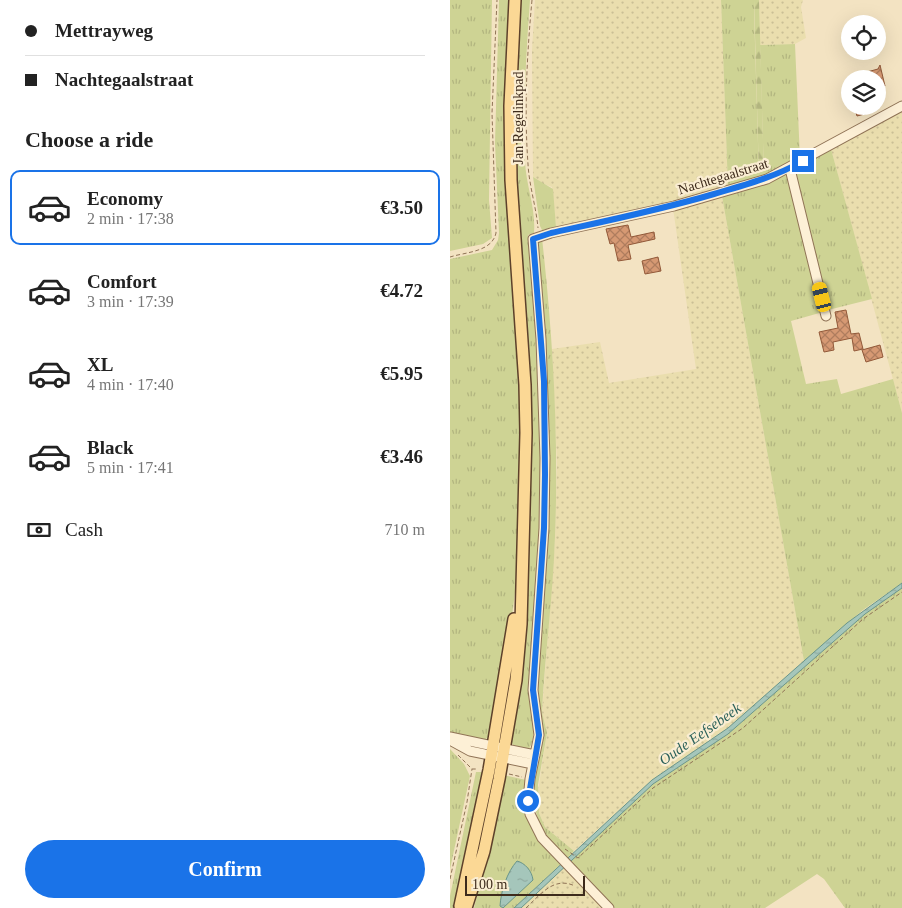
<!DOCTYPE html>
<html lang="en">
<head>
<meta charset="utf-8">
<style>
  :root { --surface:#fff; --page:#f6f6f6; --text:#222; --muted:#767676; --line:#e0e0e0; --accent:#1a73e8 }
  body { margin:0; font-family:"Times New Roman",serif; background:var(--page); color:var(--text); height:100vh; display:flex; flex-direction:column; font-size:19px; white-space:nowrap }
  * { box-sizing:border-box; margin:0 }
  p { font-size:16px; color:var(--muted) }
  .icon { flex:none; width:28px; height:28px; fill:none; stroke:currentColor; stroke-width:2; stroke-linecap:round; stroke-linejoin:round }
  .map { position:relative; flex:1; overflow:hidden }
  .drawer { display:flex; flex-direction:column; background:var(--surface); width:450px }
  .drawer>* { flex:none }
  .hud { display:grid; align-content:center; height:110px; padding:0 25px; background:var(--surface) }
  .tools { position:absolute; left:391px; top:15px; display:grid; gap:10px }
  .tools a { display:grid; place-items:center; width:45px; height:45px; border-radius:50%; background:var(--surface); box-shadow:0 5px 20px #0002; font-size:25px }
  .scale { position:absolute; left:15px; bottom:12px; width:120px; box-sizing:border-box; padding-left:5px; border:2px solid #3e2b1c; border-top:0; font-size:14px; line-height:18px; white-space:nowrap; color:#3e2b1c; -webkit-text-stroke:4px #faedd2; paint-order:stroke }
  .end { position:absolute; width:22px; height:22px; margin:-11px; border:6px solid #1a73e8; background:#fff; box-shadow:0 0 0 2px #fff }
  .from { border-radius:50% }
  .car { position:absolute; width:15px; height:30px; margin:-15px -8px; border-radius:6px; box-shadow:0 0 4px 1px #0007; background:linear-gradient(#f5c518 24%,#345 0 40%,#f5c518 0 76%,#345 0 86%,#f5c518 0) }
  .hud b { display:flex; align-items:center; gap:18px; height:48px; font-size:19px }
  .hud b+b { border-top:1px solid var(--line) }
  .hud i { width:12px; height:12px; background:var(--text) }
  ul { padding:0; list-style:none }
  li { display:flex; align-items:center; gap:15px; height:75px; margin:0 10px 8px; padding:0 15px; border:2px solid transparent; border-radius:10px }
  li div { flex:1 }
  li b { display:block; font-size:19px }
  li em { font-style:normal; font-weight:600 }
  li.current { border-color:var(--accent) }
  li>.icon { width:45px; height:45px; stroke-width:1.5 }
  h2 { padding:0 25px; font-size:22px; line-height:60px }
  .pay { display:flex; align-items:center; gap:12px; height:55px; padding:0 25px; font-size:19px }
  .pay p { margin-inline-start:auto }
  .action { display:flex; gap:10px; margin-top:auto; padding:10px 25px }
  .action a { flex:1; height:58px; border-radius:30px; background:var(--accent); color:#fff; font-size:20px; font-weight:600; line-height:58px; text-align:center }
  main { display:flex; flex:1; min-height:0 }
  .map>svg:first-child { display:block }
</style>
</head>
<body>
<main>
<section class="drawer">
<div class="hud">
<b><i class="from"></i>Mettrayweg</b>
<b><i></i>Nachtegaalstraat</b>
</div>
<h2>Choose a ride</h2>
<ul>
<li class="current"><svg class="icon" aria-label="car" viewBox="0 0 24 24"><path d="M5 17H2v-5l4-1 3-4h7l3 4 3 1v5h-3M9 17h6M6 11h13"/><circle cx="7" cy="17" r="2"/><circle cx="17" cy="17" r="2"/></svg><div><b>Economy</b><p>2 min · 17:38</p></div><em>€3.50</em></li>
<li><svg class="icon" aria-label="car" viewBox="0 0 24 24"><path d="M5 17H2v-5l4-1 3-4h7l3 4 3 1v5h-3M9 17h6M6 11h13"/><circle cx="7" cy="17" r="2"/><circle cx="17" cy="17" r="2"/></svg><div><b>Comfort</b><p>3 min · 17:39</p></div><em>€4.72</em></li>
<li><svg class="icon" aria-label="car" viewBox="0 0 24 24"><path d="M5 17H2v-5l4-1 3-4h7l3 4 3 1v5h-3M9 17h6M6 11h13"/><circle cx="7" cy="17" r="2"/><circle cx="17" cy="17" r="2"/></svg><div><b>XL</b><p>4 min · 17:40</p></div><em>€5.95</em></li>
<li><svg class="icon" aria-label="car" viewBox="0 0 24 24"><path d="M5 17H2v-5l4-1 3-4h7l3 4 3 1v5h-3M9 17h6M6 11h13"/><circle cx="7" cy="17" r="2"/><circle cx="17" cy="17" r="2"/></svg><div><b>Black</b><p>5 min · 17:41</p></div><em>€3.46</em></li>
</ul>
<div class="pay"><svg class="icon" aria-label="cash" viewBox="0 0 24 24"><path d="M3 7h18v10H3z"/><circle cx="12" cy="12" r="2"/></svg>Cash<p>710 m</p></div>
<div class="action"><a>Confirm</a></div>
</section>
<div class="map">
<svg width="452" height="908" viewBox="0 0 452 908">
  <defs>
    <pattern id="farmland-dots" width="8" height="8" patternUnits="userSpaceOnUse" patternTransform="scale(1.25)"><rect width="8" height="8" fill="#eadeae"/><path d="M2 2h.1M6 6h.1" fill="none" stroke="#cabf95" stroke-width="1.8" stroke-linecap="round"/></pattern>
    <pattern id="grass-tufts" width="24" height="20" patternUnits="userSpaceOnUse" patternTransform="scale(1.25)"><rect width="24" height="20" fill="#ced394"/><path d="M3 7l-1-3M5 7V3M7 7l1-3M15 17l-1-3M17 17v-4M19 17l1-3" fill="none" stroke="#b2b57f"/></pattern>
    <pattern id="forest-firs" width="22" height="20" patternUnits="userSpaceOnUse" patternTransform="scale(1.25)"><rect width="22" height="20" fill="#ced394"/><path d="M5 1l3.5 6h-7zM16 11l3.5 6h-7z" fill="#b2b57f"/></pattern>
    <pattern id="water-ripples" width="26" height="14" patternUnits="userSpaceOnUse" patternTransform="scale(1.25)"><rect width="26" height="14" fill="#a5c6bb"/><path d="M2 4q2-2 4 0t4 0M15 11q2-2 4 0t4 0" fill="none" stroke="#8faaa0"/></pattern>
    <pattern id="building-cross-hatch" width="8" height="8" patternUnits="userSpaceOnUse" patternTransform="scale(1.25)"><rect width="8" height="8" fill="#d69973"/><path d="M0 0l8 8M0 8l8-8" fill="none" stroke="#af7d5e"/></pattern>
  </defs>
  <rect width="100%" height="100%" fill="#f3e3c2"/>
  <path fill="url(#farmland-dots)" d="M 85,0 L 271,0 L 278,188 L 106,227 L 102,187 L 86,181 L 83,177 L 82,50 Z
    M 309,0 L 353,0 L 351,7 L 356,38 L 345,44 L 310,45 Z
    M 452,109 L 452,413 L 381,149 Z
    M 272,196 L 354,661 L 278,728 L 202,780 L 124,851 L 95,827 L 89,813 L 87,797 L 97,733 L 92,712 L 105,540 L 107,465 L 102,349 L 150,342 L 159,383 L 246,369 L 223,208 Z
    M 114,868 L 155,908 L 71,908 L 109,872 Z"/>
  <path fill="url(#grass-tufts)" d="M 0,0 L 42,0 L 39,200 L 42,238 L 33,244 L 0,251 Z
    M 49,0 L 60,0 L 72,417 L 68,552 L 65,592 L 59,640 L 42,735 L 34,740 L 0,732 L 0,259 L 42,250 L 48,240 L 49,233 L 45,143 Z
    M 69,0 L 80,0 C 76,54 73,108 75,161 C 76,186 86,208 84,233 L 78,235 C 84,296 90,356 92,417 C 94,505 86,594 80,683 C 79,705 90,730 79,749 L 63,745 L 61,741 L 79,527 L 81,454 L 66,181 L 65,100 Z
    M 271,0 L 304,0 L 304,10 L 309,177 L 278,188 Z
    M 345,44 L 350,159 L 314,175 L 310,45 Z
    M 381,149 L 422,299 L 378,310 L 344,171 Z
    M 335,174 L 338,176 L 373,312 L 341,321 L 356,384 L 387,379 L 391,394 L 443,379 L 452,413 L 452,583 L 413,610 L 354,661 L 272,196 Z
    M 83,177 L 103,189 L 106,227 L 92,230 L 90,226 Z
    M 92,238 C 103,337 109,437 105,537 C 103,596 95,654 92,712 L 97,733 L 88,785 L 89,813 L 95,827 L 124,851 L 116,860 L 92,831 L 82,800 L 99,455 L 96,369 L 87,242 Z
    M 452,588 L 452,908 L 395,908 L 374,879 L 367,874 L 315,908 L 165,908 L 120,861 L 203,784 L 278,734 L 415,614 Z
    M 0,749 L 14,764 L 20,776 L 0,869 Z
    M 26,772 L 36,772 L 6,908 L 0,908 L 0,896 Z
    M 53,775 L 76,780 C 78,824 79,832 111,864 L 64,908 L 24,908 L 50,802 Z"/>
  <path fill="url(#forest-firs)" d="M 304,0 L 309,0 L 314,175 L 309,177 Z"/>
  <path fill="url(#water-ripples)" stroke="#6a9589" d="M 452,583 L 452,588 L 415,614 L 278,734 L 203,784 L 71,908 L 64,908 L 202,780 L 278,728 L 397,623 Z
    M 67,861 C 75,863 82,871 83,880 L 53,908 L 50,906 C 51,891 57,872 67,861 Z"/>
  <path fill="url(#building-cross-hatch)" stroke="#925939" d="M 430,65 L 435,86 L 428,88 L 428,79 L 419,79 L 417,72 L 428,69 Z
    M 404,106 L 421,106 L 422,112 L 407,116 Z
    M 178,225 L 181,237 L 204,232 L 205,239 L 178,245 L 181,259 L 168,261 L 164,243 L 160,244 L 156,229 Z
    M 208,257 L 211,271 L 195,274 L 192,261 Z
    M 396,310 L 401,334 L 409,333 L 413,349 L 404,351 L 402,338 L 383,342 L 384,350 L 374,352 L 369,332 L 388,328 L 385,312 Z
    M 430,345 L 433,357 L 416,362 L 412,350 Z"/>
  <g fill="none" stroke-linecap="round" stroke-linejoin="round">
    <defs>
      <path id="minor" d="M 340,169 L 376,316
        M 0,737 L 85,755
        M 0,740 L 20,751 L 83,764
        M 159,908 L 92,838 L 80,814 L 78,801 L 80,779 L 89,735 L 83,690 L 94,528 L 95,458 L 91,339 L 83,239 L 101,233 L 224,206 L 317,179 L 452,106"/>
      <path id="major" d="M 10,906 L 39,770 L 64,619
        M 16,908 L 34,851 L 49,779 L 66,680 L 71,624 L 76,433 L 75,385 L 61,180 L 60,106 L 65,0"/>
    </defs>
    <use href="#minor" stroke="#907356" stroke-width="11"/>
    <use href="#major" stroke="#5d412b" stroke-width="14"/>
    <path stroke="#907356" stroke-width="1" stroke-dasharray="4 2.5" stroke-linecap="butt" d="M 82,0 C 77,54 74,109 78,164 C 79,185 86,206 88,228
      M 0,257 C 16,252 42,252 46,233 L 42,113 L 47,0
      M 8,755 L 22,769 L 28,769
      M 59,774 L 72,777
      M 115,849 L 128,858 L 203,788 L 293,728 L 413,619 L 452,592
      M 0,879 L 17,802 L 22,769
      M 76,908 C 91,894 104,876 125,886"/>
    <use href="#minor" stroke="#fdf0d6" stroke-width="9"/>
    <use href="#major" stroke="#fbd895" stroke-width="11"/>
  </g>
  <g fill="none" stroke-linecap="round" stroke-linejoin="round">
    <path stroke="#1a73e8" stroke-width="6" d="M 78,801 L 89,735 L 83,690 L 94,528 L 95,475 L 94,381 L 83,239 L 101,233 C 156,221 210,210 264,194 C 295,185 325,177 353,161"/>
  </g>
  <g text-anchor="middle" stroke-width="4.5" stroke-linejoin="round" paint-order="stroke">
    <g font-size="14" fill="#3e2b1c" stroke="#faedd2">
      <text transform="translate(68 118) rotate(-90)" y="5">Jan Regelinkpad</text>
      <text transform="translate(273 176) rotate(-17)" y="5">Nachtegaalstraat</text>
    </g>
    <g font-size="15" font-style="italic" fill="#2a605a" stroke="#faedd2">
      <text transform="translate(250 734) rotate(-35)" y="5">Oude Eefsebeek</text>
    </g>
  </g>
</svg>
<div class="tools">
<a><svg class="icon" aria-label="locate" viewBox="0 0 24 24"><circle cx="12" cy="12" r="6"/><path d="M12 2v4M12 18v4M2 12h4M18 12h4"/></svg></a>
<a><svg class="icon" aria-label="layers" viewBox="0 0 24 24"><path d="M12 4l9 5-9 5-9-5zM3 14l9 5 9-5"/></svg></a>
</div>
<div class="scale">100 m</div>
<i class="end from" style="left:78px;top:801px"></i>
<i class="end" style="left:353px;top:161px"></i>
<i class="car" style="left:372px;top:297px;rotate:346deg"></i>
</div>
</main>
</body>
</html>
